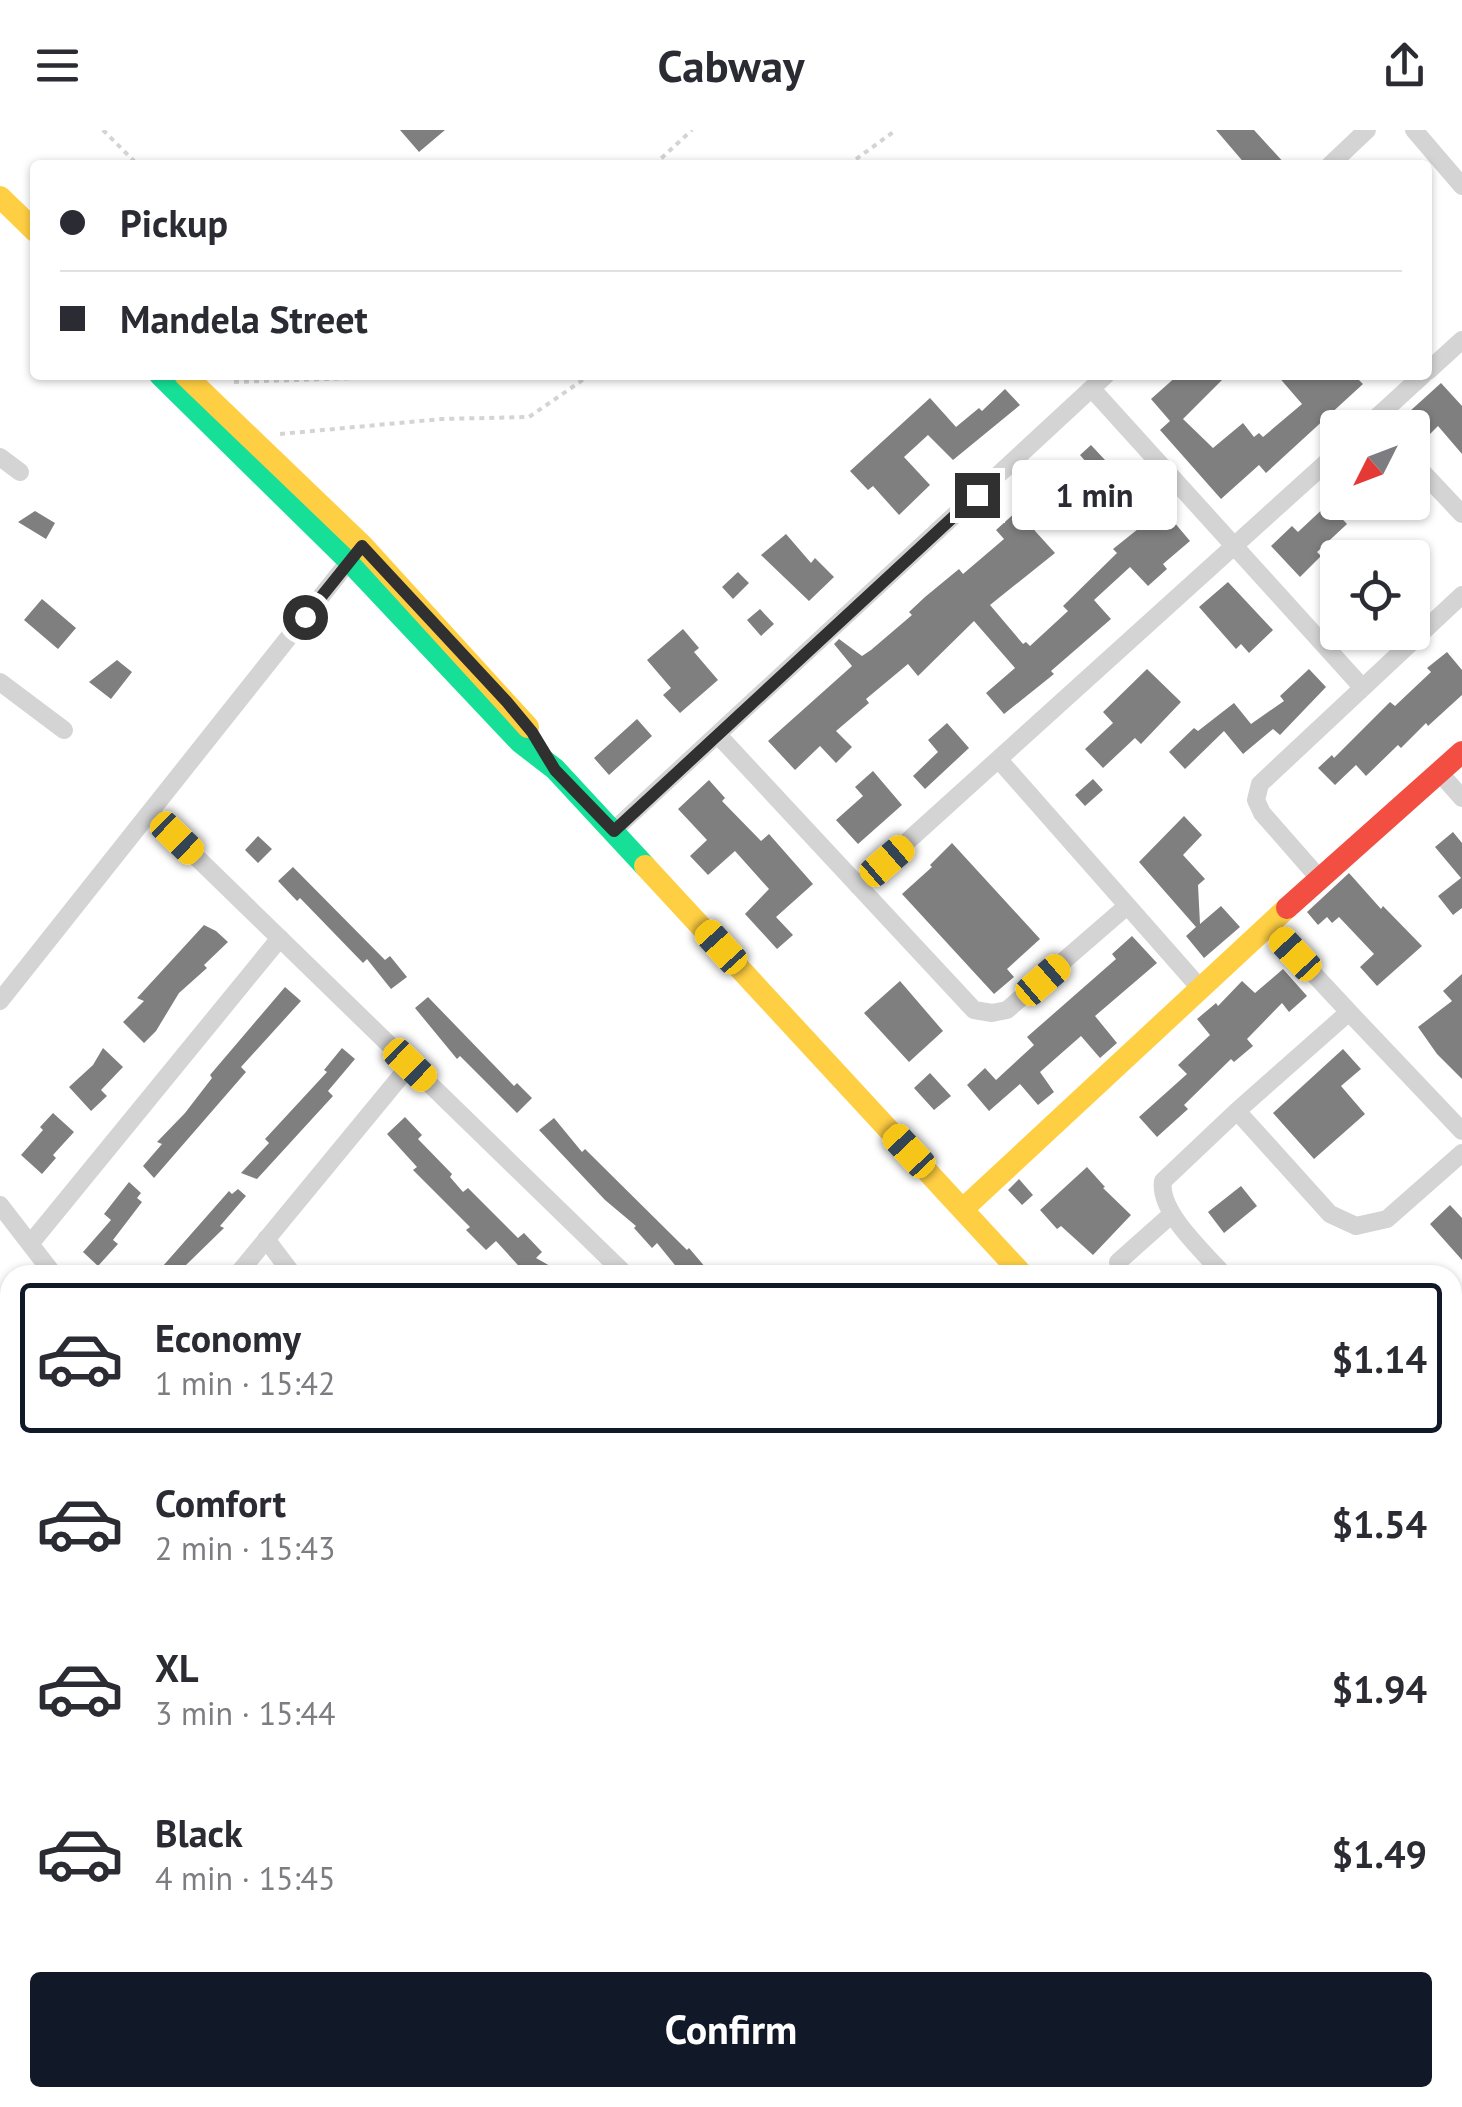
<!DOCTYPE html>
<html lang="en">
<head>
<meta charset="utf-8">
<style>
  :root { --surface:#fff; --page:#f7f7f7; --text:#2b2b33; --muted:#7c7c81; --line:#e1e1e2; --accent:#111827 }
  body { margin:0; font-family:"PT Sans",sans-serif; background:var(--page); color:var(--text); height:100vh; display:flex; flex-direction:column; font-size:38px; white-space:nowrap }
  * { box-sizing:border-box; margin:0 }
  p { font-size:32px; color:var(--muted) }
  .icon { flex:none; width:55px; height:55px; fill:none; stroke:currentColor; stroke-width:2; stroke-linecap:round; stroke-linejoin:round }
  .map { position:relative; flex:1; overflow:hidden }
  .drawer { position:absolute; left:0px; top:1135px; width:1462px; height:842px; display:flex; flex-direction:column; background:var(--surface); border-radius:30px 30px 0 0; box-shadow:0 2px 8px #0004 }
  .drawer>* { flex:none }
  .hud { position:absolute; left:30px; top:30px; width:1402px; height:220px; border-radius:10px; box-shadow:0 2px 8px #0004; display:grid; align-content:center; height:220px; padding:0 30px; background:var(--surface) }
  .needle { width:65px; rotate:228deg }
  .tools { position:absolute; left:1320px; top:280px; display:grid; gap:20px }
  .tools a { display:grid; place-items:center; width:110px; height:110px; border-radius:10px; background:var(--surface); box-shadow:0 2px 8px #0004; font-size:50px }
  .end { position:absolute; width:45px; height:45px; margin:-22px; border:12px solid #303030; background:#fff; box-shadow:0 0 0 5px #fff }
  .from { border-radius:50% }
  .bubble { position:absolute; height:70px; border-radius:10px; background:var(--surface); box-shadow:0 2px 8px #0004; font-size:32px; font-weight:700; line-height:70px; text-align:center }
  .car { position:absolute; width:30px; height:60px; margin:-30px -15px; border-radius:12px; box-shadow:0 0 8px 2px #0007; background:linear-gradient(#f5c518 24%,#345 0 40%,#f5c518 0 76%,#345 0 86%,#f5c518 0) }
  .hud b { display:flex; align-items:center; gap:35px; height:95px; font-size:38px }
  .hud b+b { border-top:2px solid var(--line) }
  .hud i { width:25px; height:25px; background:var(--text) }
  ul { padding:18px 0 0; list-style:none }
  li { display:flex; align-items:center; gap:30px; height:150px; margin:0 20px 15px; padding:0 10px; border:5px solid transparent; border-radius:10px }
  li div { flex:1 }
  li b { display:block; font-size:38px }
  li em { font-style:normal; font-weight:700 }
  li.on { border-color:var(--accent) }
  li>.icon { width:90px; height:90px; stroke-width:1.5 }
  .cta { display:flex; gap:20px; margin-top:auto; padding:20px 30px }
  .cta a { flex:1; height:115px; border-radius:10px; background:var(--accent); color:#fff; font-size:40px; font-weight:700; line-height:115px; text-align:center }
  header { display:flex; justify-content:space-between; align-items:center; height:130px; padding:0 30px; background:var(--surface); font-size:45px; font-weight:700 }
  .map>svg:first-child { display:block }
</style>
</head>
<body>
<header><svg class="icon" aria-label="menu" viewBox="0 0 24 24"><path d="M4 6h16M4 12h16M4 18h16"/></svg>Cabway<svg class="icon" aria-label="share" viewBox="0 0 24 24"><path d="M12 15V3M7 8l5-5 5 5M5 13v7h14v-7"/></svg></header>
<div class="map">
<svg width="1462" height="1977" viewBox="0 0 1462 1977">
  <rect width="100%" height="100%" fill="#fff"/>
  <path fill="#7f7f7f" d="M 400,0 L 445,0 L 419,22 Z
    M 1216,0 L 1254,0 L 1286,35 L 1246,35 Z
    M 1178,245 L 1227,245 L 1183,289 L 1213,318 L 1243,293 L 1254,307 L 1259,303 L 1263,307 L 1302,274 L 1277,245 L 1354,245 L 1363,254 L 1266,343 L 1259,335 L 1221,369 L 1160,300 L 1170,291 L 1151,269 Z
    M 1441,253 L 1462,276 L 1462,324 L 1438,296 L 1430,304 L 1409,282 Z
    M 1005,259 L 1020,275 L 953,330 L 928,305 L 904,327 L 930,355 L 899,385 L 873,356 L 868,360 L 850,341 L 930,268 L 956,297 L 979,278 L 982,281 Z
    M 1091,315 L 1105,330 L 1094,341 L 1080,325 Z
    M 1328,374 L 1347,394 L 1317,422 L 1321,426 L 1300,447 L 1271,416 L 1292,396 L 1298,402 Z
    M 1163,379 L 1190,411 L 1163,434 L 1167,439 L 1148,456 L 1130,437 L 1094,470 L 1111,489 L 1051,541 L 1054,544 L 1004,584 L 986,563 L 1015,538 L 974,491 L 918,546 L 908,534 L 866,569 L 869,573 L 836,601 L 852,617 L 836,633 L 820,616 L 795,640 L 768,611 L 852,536 L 834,514 L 839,509 L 862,526 L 871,520 L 912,485 L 909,482 L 925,467 L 959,439 L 963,444 L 1004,409 L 996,400 L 1017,381 L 1055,423 L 990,475 L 1023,514 L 1026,512 L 1030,516 L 1068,481 L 1063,476 L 1117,423 L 1113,419 Z
    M 35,381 L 55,393 L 46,409 L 18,392 Z
    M 786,404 L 811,433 L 815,428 L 834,447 L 809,471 L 761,425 Z
    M 738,442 L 749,453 L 733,469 L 722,457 Z
    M 1228,452 L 1273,500 L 1249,523 L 1241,514 L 1236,519 L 1199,477 Z
    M 42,469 L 76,498 L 58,519 L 24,490 Z
    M 760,479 L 774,494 L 761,506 L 747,490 Z
    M 683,499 L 699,518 L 694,522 L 718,550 L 680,583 L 663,565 L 671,558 L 647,530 Z
    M 1342,502 L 1376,502 L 1357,519 Z
    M 1447,522 L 1462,540 L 1462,565 L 1428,596 L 1426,593 L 1401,618 L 1398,615 L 1366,646 L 1356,635 L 1335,655 L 1318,638 L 1332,625 L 1334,628 L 1390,572 L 1395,576 L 1431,542 L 1427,538 Z
    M 117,530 L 132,542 L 111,569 L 89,552 Z
    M 1147,539 L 1181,572 L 1141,614 L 1135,608 L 1103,638 L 1085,619 L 1113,593 L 1103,582 Z
    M 1309,539 L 1326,557 L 1280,605 L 1273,599 L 1243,624 L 1224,601 L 1185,639 L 1169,622 L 1194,598 L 1198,601 L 1234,573 L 1251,594 L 1284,571 L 1280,566 Z
    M 637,589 L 652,606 L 609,645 L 594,628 Z
    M 947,593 L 969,618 L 925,659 L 913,646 L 938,622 L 928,610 Z
    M 873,641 L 902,675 L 858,714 L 836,690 L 863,666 L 855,657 Z
    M 1093,649 L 1103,660 L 1085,676 L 1075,665 Z
    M 709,650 L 725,668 L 722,671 L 761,711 L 769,704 L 813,754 L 776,787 L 793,805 L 777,819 L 745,784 L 769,759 L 735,721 L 708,745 L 690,726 L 707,710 L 678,679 Z
    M 1184,686 L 1202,705 L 1183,725 L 1205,749 L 1198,755 L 1200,794 L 1221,776 L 1240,797 L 1204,828 L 1186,806 L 1196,797 L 1139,732 Z
    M 1453,702 L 1462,713 L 1462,778 L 1453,785 L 1438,766 L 1461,748 L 1435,717 Z
    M 258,706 L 272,719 L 258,733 L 245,720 Z
    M 952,713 L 1040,809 L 1007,839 L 1014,847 L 994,864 L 902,764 L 932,737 L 930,735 Z
    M 293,737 L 385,830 L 390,826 L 407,847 L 391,859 L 367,829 L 363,833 L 300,768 L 297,771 L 278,751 Z
    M 1349,743 L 1381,779 L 1383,776 L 1422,816 L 1377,856 L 1360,837 L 1374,824 L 1339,787 L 1332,793 L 1327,787 L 1318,795 L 1307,782 Z
    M 204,795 L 216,801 L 228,812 L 204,835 L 207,838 L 179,863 L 156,901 L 144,913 L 123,892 L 144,871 L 137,868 Z
    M 1132,806 L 1157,833 L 1095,886 L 1117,913 L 1100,928 L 1081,906 L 1040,942 L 1054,962 L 1038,975 L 1020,954 L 989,981 L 967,955 L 985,938 L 996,950 L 1034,915 L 1027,907 L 1116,829 L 1112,824 Z
    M 1283,839 L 1307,866 L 1289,882 L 1282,873 L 1247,909 L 1253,916 L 1234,932 L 1231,929 L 1184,975 L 1188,979 L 1157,1007 L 1139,987 L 1187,944 L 1178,935 L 1210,905 L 1197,889 L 1216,873 L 1218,876 L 1242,851 L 1255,863 Z
    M 1462,844 L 1462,949 L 1437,924 L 1418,897 L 1452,871 L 1443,861 Z
    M 900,851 L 943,901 L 909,932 L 864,883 Z
    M 285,857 L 301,871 L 241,937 L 246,942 L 154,1048 L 143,1036 L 162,1014 L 157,1012 L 185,983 L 212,948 L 210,945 Z
    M 428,867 L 514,956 L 517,953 L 532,968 L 517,983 L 460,926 L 457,929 L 415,878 Z
    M 103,918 L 123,937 L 101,960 L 107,966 L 91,981 L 69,957 L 93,935 Z
    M 342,918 L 355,929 L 328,961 L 333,966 L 257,1049 L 241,1043 L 269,1013 L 265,1009 L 327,942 L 324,940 Z
    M 1343,919 L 1361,939 L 1341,956 L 1365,984 L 1314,1029 L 1273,983 Z
    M 930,943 L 951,966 L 934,980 L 914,958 Z
    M 53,983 L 74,1002 L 53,1025 L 56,1028 L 42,1044 L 21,1025 L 43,1000 L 40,997 Z
    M 405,987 L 422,1005 L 418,1009 L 452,1044 L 450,1047 L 463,1062 L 468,1058 L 518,1108 L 524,1103 L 542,1122 L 536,1128 L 566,1145 L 527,1145 L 496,1111 L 486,1120 L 466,1100 L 470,1097 L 413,1040 L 417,1037 L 387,1004 Z
    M 554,988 L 582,1022 L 585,1019 L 687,1120 L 689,1118 L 706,1138 L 697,1145 L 683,1145 L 657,1113 L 652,1118 L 634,1098 L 636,1096 L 605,1070 L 539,1000 Z
    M 1087,1037 L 1105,1057 L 1103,1058 L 1131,1085 L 1093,1125 L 1061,1096 L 1057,1099 L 1040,1080 Z
    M 1019,1049 L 1033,1065 L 1022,1075 L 1008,1060 Z
    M 129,1052 L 141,1063 L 137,1068 L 142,1072 L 113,1110 L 118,1114 L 98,1136 L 83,1122 L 111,1090 L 104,1084 Z
    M 1241,1056 L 1257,1076 L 1224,1103 L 1208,1082 Z
    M 238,1059 L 246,1066 L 220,1096 L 224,1098 L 186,1135 L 197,1145 L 155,1145 L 229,1061 L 232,1064 Z
    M 1450,1075 L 1462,1088 L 1462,1130 L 1430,1094 Z"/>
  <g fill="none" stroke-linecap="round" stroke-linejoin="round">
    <path stroke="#d4d4d4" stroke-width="4" stroke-dasharray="5 5" stroke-linecap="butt" d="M 103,0 L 138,35
      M 654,35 L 692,0
      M 848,35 L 896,0
      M 234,252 L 450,245
      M 280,304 L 442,289 L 529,287 L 590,245
      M 1452,1411 L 1462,1436
      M 1452,1548 L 1462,1551
      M 0,1945 L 10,1936
      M 1118,1977 L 1128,1968"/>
    <path stroke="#d4d4d4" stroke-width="18" d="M 1414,0 L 1462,56
      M 1330,35 L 1367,0
      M 1428,241 L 1462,210
      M 1092,259 L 1362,557
      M 1365,298 L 1423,245
      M 0,327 L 20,342
      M 1412,331 L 1462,384
      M 0,552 L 64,600
      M 718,605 L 974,880 L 992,883 L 1007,880 L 1127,776
      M 1000,631 L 1200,858
      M 1440,643 L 1462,668
      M 151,683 L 626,1145
      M 613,701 L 1106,245
      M 1319,748 L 1262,683 L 1256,670 L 1260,654 L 1462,465
      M 858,756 L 1338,322
      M 1268,795 L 1349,882
      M 0,871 L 354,425
      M 1237,981 L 1330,1084 L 1356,1096 L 1387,1089 L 1462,1023
      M 0,1075 L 54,1145
      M 266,1109 L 293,1145
      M 30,1114 L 280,808
      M 1118,1132 L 1172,1084
      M 237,1145 L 410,935
      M 1224,1145 C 1205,1123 1158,1082 1163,1051 L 1237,981 L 1349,882 L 1462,1001
      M 1452,1260 L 1462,1251
      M 1452,1861 L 1462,1871
      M 1275,1968 L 1285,1977"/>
    <path stroke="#16e098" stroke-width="22" d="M 160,245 L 349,431 L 520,612 L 555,639 L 645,736
      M 1452,1619 L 1462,1628"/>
    <path stroke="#ffcf43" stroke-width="22" d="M 0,67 L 35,101
      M 185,245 L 362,415 L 528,597
      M 645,736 L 1023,1145
      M 963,1079 L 1287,778"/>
    <path stroke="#f24e42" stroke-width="22" d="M 1287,778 L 1462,622"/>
  </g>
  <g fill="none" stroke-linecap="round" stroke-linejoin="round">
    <path stroke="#303030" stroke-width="12" d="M 305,487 L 362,416 L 507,572 L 532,602 L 555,640 L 614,701 L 977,365"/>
  </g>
</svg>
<div class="tools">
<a><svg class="needle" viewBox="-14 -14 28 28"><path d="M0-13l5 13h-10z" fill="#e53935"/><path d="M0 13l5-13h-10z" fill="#7c7c81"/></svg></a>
<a><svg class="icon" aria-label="locate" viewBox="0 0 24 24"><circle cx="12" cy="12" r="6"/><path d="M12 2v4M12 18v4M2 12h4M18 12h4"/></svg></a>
</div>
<i class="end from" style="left:305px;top:487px"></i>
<i class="end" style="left:977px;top:365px"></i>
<div class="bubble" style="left:1012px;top:330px;width:165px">1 min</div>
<i class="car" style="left:177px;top:708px;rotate:134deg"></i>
<i class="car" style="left:887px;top:731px;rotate:49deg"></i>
<i class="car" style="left:721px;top:817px;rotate:318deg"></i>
<i class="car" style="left:1295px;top:824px;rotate:317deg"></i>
<i class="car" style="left:1043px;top:850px;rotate:49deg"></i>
<i class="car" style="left:410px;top:935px;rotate:134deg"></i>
<i class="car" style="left:909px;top:1021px;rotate:317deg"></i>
<div class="hud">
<b><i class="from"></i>Pickup</b>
<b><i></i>Mandela Street</b>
</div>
<section class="drawer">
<ul>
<li class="on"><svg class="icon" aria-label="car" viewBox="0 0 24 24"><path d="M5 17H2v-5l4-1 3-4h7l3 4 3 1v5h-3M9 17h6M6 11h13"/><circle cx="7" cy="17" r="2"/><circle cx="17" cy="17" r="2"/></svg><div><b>Economy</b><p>1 min · 15:42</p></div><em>$1.14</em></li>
<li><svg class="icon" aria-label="car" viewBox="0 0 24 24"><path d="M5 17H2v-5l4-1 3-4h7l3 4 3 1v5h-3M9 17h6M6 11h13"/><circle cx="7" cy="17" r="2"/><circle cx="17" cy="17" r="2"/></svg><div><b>Comfort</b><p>2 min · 15:43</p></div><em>$1.54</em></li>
<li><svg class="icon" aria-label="car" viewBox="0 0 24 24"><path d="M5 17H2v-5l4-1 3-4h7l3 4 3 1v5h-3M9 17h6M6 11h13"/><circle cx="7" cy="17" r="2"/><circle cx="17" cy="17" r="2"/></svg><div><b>XL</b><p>3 min · 15:44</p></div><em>$1.94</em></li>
<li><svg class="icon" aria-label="car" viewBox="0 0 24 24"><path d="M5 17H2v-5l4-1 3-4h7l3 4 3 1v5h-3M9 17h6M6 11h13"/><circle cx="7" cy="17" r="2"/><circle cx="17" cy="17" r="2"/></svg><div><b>Black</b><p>4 min · 15:45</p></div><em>$1.49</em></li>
</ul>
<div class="cta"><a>Confirm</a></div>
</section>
</div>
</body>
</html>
